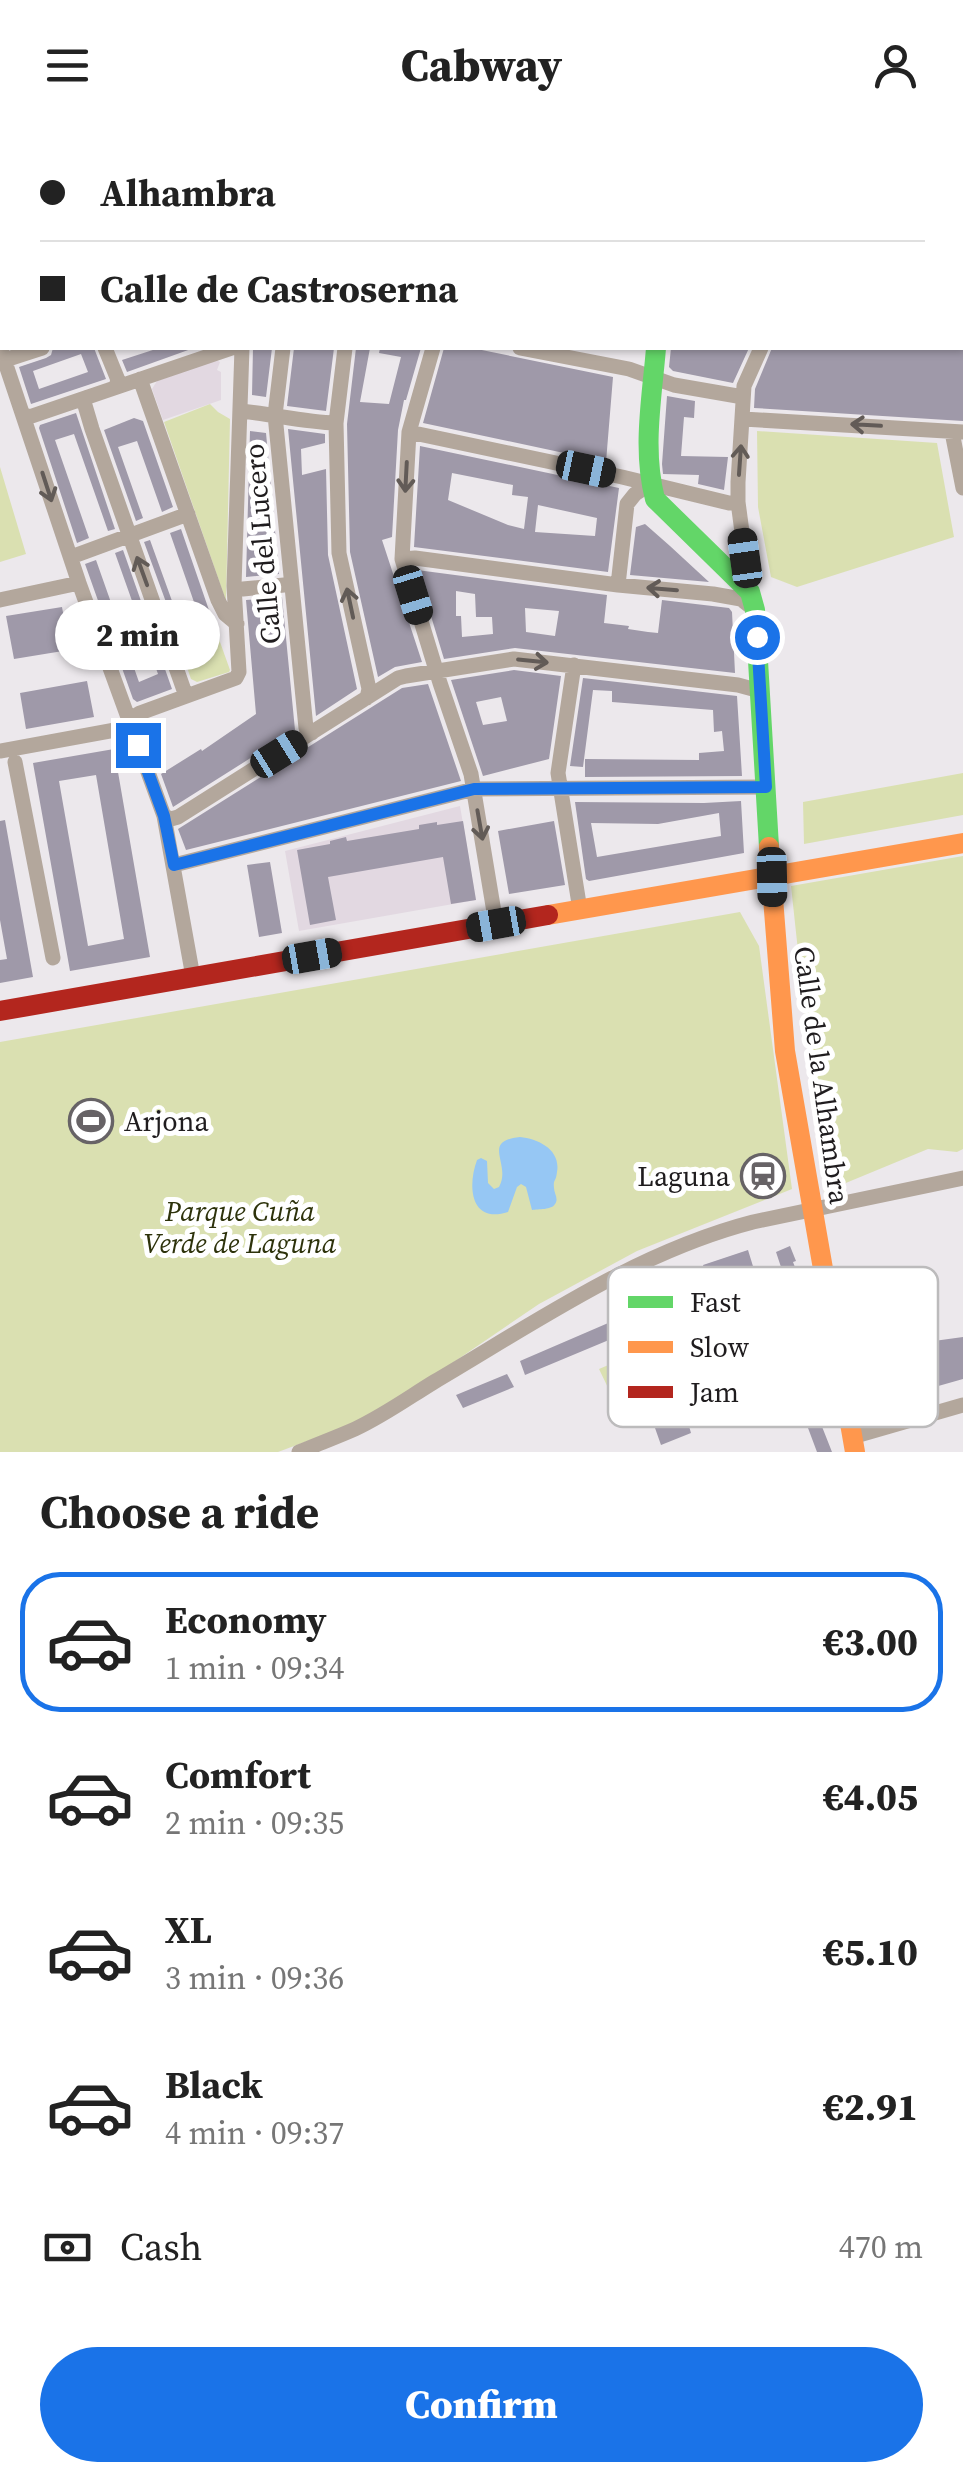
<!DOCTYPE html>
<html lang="en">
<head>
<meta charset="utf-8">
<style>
  :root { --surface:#fff; --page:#f2f2f2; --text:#222; --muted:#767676; --line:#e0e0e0; --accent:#1a73e8 }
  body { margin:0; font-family:"Source Serif 4",serif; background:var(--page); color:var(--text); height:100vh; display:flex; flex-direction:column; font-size:38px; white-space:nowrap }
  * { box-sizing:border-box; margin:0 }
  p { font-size:32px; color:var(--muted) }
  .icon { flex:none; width:55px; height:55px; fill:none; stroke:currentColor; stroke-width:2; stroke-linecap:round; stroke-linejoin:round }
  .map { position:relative; height:1322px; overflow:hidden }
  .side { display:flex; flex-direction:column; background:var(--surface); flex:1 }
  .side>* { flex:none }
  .guide { position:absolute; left:0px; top:0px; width:965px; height:220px; box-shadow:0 2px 8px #0004; display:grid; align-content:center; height:220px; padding:0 40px; background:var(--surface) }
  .end { position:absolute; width:45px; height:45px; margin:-22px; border:12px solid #1a73e8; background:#fff; box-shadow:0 0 0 5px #fff }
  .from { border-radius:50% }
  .bubble { position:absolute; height:70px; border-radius:35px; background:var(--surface); box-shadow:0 2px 8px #0004; font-size:32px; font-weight:800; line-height:70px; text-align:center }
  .car { position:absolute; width:30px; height:60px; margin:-30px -15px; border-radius:12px; box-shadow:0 0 8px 2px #0007; background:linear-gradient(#222 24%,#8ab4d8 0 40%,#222 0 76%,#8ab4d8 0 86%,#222 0) }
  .guide b { display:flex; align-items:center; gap:35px; height:95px; font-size:38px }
  .guide b+b { border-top:2px solid var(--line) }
  .guide i { width:25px; height:25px; background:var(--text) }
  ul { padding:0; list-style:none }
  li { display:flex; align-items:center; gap:30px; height:140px; margin:0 20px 15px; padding:0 20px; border:5px solid transparent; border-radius:40px }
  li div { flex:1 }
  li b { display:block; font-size:38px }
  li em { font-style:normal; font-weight:800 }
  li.current { border-color:var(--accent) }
  li>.icon { width:90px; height:90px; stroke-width:1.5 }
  h2 { padding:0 40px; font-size:45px; line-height:120px }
  .pay { display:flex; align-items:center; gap:25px; height:110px; padding:0 40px; font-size:38px }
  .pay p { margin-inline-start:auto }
  .cta { display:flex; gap:20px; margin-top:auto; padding:20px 40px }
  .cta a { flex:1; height:115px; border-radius:60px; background:var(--accent); color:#fff; font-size:40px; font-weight:800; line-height:115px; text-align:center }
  header { display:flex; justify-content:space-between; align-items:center; height:130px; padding:0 40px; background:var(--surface); font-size:45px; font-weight:800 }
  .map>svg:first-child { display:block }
</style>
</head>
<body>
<header><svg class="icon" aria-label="menu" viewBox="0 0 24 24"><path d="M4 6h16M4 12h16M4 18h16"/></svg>Cabway<svg class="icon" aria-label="person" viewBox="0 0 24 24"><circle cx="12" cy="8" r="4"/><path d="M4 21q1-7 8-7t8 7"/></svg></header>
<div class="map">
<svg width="963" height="1322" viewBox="0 0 963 1322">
  <rect width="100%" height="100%" fill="#ece8ec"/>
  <path fill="#e2d8e1" d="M 216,230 L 220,232 L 217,240 L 221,242 L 221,270 L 163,290 L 152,259 L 157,251 Z
    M 460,676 L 476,770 L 299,801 L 285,721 Z"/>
  <path fill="#dae0b1" d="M 210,274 L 218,282 L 230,289 L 226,471 L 164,292 Z
    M 757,301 L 937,313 L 954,407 L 797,457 L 771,447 L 758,377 Z
    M 0,337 L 26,424 L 0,432 Z
    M 212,497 L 215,498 L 230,540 L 229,542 L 197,552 L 191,549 L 178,511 L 181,508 Z
    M 963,643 L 963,685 L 804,714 L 803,672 Z
    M 963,726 L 963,1019 L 957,1022 L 928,1019 L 824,1062 L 791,756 Z
    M 740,782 L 759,816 L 792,1059 L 637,1121 L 539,1174 L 426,1251 L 353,1294 L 278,1322 L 0,1322 L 0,912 Z
    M 646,1219 L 657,1247 L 612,1266 L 599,1239 Z"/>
  <path fill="#96c7f4" d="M 520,1007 C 539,1009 561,1020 557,1042 C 556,1052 553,1049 554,1058 C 554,1063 559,1069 555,1074 C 552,1080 538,1079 532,1080 L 526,1057 L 521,1054 L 517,1057 L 508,1082 C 471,1094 467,1057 477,1030 L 481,1028 L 487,1031 L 488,1053 L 494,1059 L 499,1057 C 512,1034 480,1011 520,1007 Z"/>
  <path fill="#9f99a9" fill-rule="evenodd" d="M 53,218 L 94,218 L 106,249 L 31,274 L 19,237 L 46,228 L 51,225 ZM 81,224 L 88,242 L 39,259 L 33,241 Z
    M 159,218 L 191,219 L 127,242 L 122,230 Z
    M 253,218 L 272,218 L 266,267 L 252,265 Z
    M 294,218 L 334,218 L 326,281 L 287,276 Z
    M 356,218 L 370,218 L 360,272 L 389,274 L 401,227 L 379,223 L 380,218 L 421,218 L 406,270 L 404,270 L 398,300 L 392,407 L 382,410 L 422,532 L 395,537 L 378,547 L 350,422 L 347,294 Z
    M 444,218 L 472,218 L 613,247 L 606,332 L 423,293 Z
    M 671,218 L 749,218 L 733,253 L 673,241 L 669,237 Z
    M 772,218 L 963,219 L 963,291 L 754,278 L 755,259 Z
    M 667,266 L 695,271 L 694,288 L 684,287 L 681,326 L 728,327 L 724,360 L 698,354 L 699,345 L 663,344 L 662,334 Z
    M 76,283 L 115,399 L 108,401 L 74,304 L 55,310 L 89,408 L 77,413 L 39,298 L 40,295 Z
    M 134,288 L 143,291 L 173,377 L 162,382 L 137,311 L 118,317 L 143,388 L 136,391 L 104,300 Z
    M 288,299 L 325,304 L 325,313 L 301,319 L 302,345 L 326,339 L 328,425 L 357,559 L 316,586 Z
    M 250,301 L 266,303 L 279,444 L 246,447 Z
    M 420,316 L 619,358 L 608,442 L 414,417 ZM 452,343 L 513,355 L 512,365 L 528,367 L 524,399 L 508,395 L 448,370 ZM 538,375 L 597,388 L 595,406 L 535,402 Z
    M 645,394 L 670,416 L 709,452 L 630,445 L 636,397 Z
    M 181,399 L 211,486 L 203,498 L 170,403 Z
    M 150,410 L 176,482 L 178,481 L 186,502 L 178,505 L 144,412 Z
    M 123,420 L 172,559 L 137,572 L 133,569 L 85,434 L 96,430 L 139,552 L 158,544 L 115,423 Z
    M 417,440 L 607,465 L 604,493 L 629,496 L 628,499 L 648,502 L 658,503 L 662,470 L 729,478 L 732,482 L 735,543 L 515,518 L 444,529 ZM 456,461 L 475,464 L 476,487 L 492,487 L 493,504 L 462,507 L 461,486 L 456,486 ZM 525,478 L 559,481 L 555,506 L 526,502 Z
    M 282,467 L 295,600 L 173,677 L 161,644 L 201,619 L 202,621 L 256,584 L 246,470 Z
    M 62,477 L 64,488 L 68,488 L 76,512 L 68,513 L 69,520 L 14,529 L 6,486 Z
    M 514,540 L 561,546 L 549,629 L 483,646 L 451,550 ZM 501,567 L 507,591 L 483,595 L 476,572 Z
    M 583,548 L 737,566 L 742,646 L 585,647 L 585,629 L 699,630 L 699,623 L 724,621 L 722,601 L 714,602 L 713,580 L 612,572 L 612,561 L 593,560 L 583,637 L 570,636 Z
    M 87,551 L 94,587 L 26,599 L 20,563 Z
    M 428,554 L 461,651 L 186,720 L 178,699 L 402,558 Z
    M 114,619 L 150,827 L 70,841 L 33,633 ZM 96,645 L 124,809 L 88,816 L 59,651 Z
    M 741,671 L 744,723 L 589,751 L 586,749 L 575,672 L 704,673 ZM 719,683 L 721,706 L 597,727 L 591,693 L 658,694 Z
    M 5,690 L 33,847 L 0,853 L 0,830 L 7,829 L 0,790 L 0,691 Z
    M 463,691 L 476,770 L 451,774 L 443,727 L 328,747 L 336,790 L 310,795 L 297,720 L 330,714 L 330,711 L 346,707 L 347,711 L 419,699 L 419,695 L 437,692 L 437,695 Z
    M 554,691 L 565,755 L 509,764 L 498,701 Z
    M 270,732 L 282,803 L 259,807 L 247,735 Z
    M 790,1116 L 796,1131 L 793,1132 L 807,1169 L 803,1170 L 811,1187 L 797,1193 L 789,1175 L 793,1173 L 776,1122 Z
    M 748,1120 L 756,1146 L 672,1180 L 680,1197 L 693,1192 L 697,1201 L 693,1202 L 697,1213 L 683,1218 L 682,1214 L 671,1218 L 667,1209 L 671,1208 L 662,1184 L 638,1194 L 640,1197 L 525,1245 L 520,1231 L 650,1175 L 649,1172 L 707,1147 L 703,1135 Z
    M 963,1207 L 963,1249 L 903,1266 L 898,1251 L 902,1250 L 899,1232 L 914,1229 L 912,1214 Z
    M 758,1241 L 769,1268 L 750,1275 L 751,1278 L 733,1285 L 716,1296 L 689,1296 L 691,1303 L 661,1315 L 655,1298 L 658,1297 L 663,1280 L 679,1273 L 677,1267 L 719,1250 L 721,1255 Z
    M 507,1244 L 514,1257 L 463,1278 L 456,1265 Z
    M 809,1252 L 816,1270 L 813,1271 L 819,1289 L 832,1322 L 817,1322 L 799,1274 L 801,1272 L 795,1258 Z"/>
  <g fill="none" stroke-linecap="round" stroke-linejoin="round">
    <path stroke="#b3a79c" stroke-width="15" d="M 269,0 L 270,2
      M 298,0 L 299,2
      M 24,2 L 31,0
      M 793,2 L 793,0
      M 854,2 L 854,0
      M 0,18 L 2,22
      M 962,34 L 963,34
      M 962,124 L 963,124
      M 0,170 L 2,169
      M 962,208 L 963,208
      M 0,217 L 79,453 L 164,686 L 193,847
      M 105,218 L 118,250 L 116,256
      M 283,218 L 275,285 L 306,598 L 312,603
      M 345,218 L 336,293 L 339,423 L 369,559 L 367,568
      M 433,218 L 409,302 L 402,429 L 440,553 L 471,644 L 496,794
      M 520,218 L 629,239 L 674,255 L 743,267
      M 5,230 L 42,218
      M 140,249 L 218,470 L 225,484 L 237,494
      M 88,267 L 84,272 L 92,299 L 186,566
      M 240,281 C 273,284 303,292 336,293
      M 24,287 L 32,286 L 232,218
      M 743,289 L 963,302
      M 409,302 L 622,347 L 729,373 L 738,372
      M 952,302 L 963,358
      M 71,427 L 188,384
      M 402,429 L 415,428 L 618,455 L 713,464 L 741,469 L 755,480
      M 618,455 L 627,374 L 635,364 L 649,355
      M 243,459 L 284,455
      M 750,462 L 738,372 L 738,352 L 744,256 L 761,218
      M 0,470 L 79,453
      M 574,535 L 558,643 L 580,780
      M 0,621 L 126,598 L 135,586 L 140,583 L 236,548 L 239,542 L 234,456 L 242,218
      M 15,632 L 53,828
      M 164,686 L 171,689 L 178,687 L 398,548 L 406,546 L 514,529 L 738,555 L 760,561
      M 174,735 L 474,659 L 766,657
      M 714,1194 L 738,1229 L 832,1191
      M 852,1307 L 963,1275
      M 299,1322 C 318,1314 337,1307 355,1299 C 383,1286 408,1268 434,1252 C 536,1192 637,1122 753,1092 L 963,1048"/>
    <path stroke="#63d668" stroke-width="20" d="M 445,2 L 455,0
      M 656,218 C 652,268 642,319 655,369 L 750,462 L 755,480 L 769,717"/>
    <path stroke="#ff974d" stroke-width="20" d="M 0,154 L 2,153
      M 769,717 L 785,921 L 855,1322
      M 548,785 L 963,713"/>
    <path stroke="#b3261e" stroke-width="20" d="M 672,0 L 672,2
      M 532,2 L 546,0
      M 0,137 L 2,136
      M 0,881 L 548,785"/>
  </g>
  <defs><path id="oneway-shaft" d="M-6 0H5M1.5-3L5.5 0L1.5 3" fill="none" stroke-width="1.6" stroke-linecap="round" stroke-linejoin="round" transform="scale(2.5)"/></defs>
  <g stroke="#625b57">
    <use href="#oneway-shaft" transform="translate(866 295) rotate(-177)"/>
    <use href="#oneway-shaft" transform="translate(740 330) rotate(-86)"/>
    <use href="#oneway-shaft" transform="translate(406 347) rotate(93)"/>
    <use href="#oneway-shaft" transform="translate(47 357) rotate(72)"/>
    <use href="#oneway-shaft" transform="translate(142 441) rotate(-110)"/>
    <use href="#oneway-shaft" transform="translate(662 459) rotate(-175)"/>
    <use href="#oneway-shaft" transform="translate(350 473) rotate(-102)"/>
    <use href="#oneway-shaft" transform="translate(533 531) rotate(6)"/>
    <use href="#oneway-shaft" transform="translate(480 695) rotate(80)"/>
  </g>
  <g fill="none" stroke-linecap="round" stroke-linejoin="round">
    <path stroke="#1a73e8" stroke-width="12" d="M 138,615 L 164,686 L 174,735 L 474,659 L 766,657 L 757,507"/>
  </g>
  <defs>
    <symbol id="stadium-ring" viewBox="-11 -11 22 22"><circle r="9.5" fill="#fff" stroke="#676366" stroke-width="1.5"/><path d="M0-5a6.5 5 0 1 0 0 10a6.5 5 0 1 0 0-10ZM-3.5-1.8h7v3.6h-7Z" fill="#676366"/></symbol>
    <symbol id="station-ring" viewBox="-11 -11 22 22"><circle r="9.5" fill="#fff" stroke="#676366" stroke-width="1.5"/><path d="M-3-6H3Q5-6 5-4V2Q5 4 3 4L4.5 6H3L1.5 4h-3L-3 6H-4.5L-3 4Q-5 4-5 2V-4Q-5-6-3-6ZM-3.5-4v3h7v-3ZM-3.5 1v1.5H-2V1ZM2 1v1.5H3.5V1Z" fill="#676366"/></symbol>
  </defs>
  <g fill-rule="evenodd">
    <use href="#stadium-ring" x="66" y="966" width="50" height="50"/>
    <use href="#station-ring" x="738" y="1021" width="50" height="50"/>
  </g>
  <g text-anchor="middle" stroke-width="10" stroke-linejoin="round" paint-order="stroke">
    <g font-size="28" fill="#1f1c1e" stroke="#fff">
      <text transform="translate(262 414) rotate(-95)" y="10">Calle del Lucero</text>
      <text transform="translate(822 945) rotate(82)" y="10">Calle de la Alhambra</text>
    </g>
    <g font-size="28" fill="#1f1c1e" stroke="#fff" text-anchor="start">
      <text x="124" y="1001">Arjona</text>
      <text x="730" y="1056" text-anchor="end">Laguna</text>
    </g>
    <g font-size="28" font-style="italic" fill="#2d320b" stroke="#fff">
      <text x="240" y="1091">Parque Cuña<tspan x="240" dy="32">Verde de Laguna</tspan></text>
    </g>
  </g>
  <rect x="608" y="1137" width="330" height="160" rx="15" fill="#fff" stroke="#bcbbbc" stroke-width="2.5"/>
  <rect x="628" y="1166" width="45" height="12" fill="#63d668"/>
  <rect x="628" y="1211" width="45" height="12" fill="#ff974d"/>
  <rect x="628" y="1256" width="45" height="12" fill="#b3261e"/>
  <g font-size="28" fill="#1f1c1e">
    <text x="690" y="1182">Fast</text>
    <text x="690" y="1227">Slow</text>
    <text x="690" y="1272">Jam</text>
  </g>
</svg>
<i class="end from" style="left:757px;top:507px"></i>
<i class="end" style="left:138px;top:615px"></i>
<div class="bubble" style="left:55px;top:470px;width:165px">2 min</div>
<i class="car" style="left:586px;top:339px;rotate:102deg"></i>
<i class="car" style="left:745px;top:428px;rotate:352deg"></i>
<i class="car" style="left:413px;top:465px;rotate:163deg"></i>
<i class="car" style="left:279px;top:624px;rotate:58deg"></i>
<i class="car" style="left:772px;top:747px;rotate:179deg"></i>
<i class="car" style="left:496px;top:794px;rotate:260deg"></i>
<i class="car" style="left:312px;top:826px;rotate:80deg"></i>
<div class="guide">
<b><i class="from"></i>Alhambra</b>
<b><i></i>Calle de Castroserna</b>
</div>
</div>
<section class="side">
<h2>Choose a ride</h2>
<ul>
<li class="current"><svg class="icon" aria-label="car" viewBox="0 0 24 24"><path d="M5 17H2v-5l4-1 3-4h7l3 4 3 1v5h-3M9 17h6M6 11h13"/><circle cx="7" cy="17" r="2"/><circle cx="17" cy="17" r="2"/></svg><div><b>Economy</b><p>1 min · 09:34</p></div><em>€3.00</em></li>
<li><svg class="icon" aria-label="car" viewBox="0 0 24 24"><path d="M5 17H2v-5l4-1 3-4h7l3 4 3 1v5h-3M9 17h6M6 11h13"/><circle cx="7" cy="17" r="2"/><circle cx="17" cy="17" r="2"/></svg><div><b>Comfort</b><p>2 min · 09:35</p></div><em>€4.05</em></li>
<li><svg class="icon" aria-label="car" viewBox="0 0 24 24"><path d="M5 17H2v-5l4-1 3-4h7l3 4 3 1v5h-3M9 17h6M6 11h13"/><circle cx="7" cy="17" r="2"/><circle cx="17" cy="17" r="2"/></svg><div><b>XL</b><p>3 min · 09:36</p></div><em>€5.10</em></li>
<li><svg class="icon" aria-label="car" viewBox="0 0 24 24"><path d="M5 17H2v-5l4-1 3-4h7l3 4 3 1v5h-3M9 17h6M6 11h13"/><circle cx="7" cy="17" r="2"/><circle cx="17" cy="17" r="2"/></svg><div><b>Black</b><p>4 min · 09:37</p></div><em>€2.91</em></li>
</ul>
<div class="pay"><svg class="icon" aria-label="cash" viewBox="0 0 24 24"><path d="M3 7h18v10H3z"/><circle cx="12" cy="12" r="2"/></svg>Cash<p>470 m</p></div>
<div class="cta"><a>Confirm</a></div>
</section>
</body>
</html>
